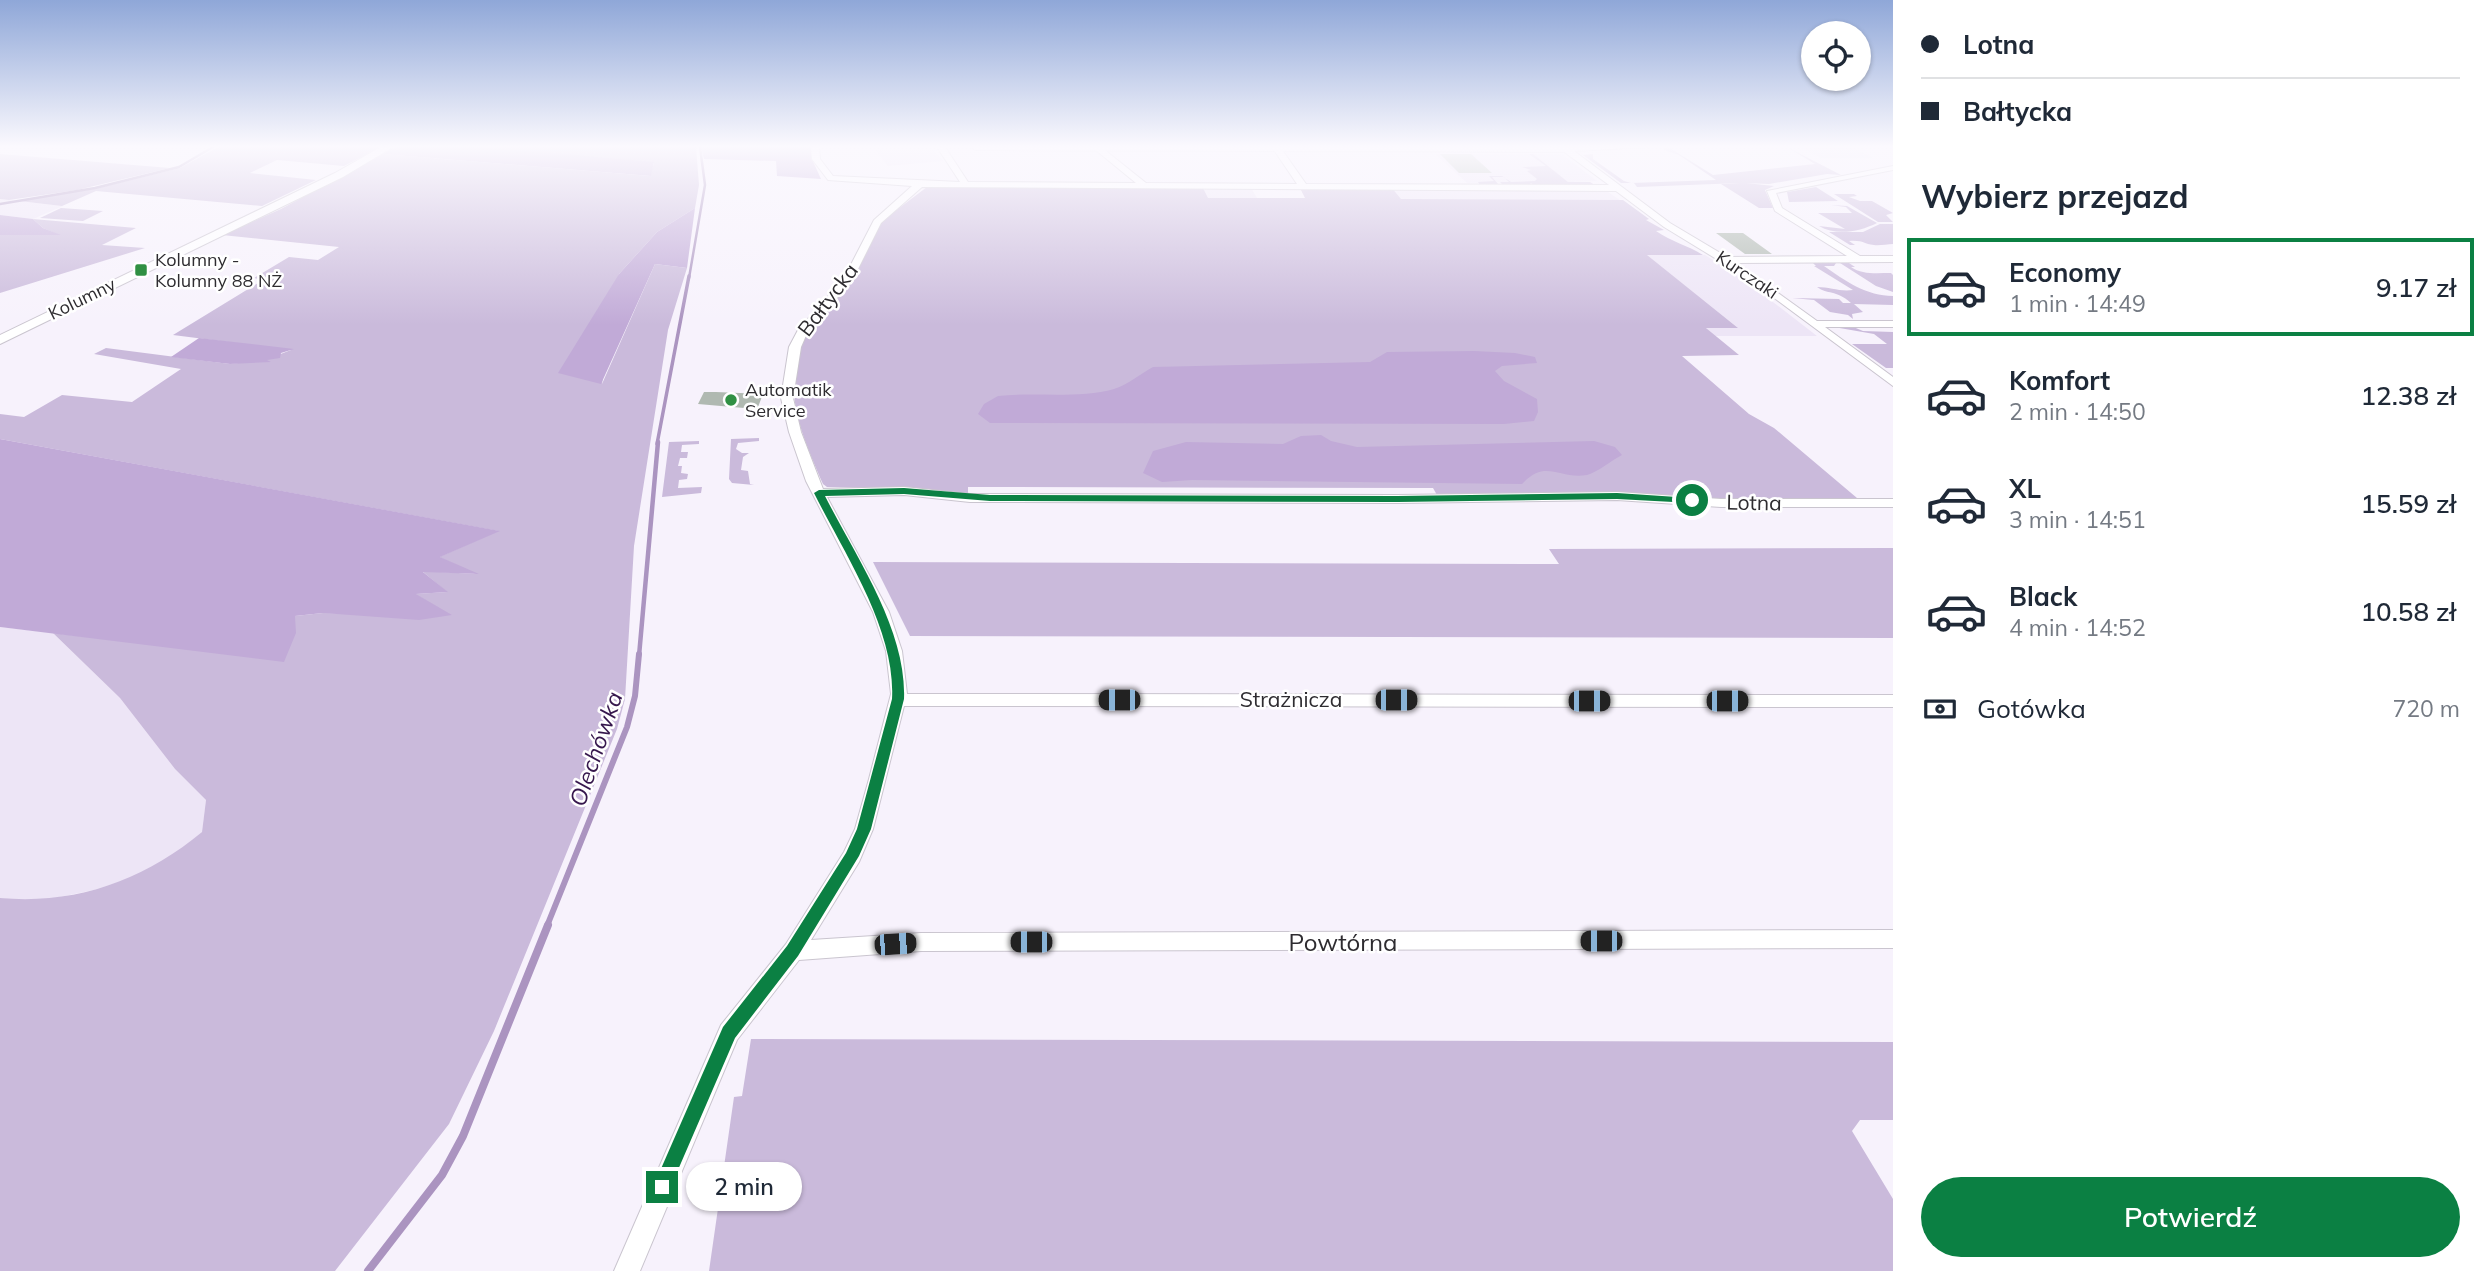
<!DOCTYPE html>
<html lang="pl">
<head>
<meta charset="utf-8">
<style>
  :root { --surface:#fff; --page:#f2f2f3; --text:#1f2937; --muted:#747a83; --line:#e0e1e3; --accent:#0b8043 }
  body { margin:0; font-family:Mulish,sans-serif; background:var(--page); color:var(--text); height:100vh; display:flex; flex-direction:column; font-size:26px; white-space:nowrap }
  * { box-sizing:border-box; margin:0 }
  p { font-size:23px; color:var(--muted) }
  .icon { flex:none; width:38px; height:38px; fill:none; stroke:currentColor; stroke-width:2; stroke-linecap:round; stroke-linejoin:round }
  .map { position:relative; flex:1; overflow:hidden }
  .sheet { display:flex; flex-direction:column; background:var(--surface); width:595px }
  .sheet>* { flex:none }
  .hud { display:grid; align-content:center; height:154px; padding:0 28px; background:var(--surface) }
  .tools { position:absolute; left:1801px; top:21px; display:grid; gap:14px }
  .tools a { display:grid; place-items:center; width:70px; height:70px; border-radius:50%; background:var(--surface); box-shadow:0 2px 5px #0004; font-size:35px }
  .end { position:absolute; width:32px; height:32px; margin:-16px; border:9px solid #0b8043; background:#fff; box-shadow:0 0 0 4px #fff }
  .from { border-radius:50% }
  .bubble { position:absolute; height:49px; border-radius:24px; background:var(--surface); box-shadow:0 2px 5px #0004; font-size:23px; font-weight:600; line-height:49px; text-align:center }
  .car { position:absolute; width:21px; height:42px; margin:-21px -10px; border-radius:9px; box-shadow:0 0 5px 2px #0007; background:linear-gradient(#222 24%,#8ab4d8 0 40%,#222 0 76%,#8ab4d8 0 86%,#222 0) }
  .hud b { display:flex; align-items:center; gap:24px; height:66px; font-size:26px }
  .hud b+b { border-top:2px solid var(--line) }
  .hud i { width:18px; height:18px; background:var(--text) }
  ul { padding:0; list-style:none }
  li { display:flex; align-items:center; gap:21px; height:98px; margin:0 14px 10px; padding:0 14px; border:4px solid transparent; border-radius:0px }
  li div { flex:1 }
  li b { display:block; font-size:26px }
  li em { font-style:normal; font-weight:600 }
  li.on { border-color:var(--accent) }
  li>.icon { width:63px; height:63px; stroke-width:1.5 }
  h2 { padding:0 28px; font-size:32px; line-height:84px }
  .pay { display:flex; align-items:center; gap:18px; height:77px; padding:0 28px; font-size:26px }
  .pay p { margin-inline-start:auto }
  .cta { display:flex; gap:14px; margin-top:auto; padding:14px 28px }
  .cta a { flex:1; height:80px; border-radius:42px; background:var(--accent); color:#fff; font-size:28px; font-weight:600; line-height:80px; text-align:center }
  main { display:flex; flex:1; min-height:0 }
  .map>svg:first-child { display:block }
</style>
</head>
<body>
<main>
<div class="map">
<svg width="1893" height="1271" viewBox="0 0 1893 1271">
  <rect width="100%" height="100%" fill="#f7f2fc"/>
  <path fill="#ede5f6" d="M 1853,147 L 1873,158 L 1821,158 L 1802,148 Z
    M 875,150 L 934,150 L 943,161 L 888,166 Z
    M 1435,154 L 1557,154 L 1563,155 L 1597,181 L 1568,182 L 1549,167 L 1547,182 L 1467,183 Z
    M 1203,188 L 1251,188 L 1257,198 L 1207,198 Z
    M 1393,189 L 1605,190 L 1620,200 L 1401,199 Z
    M 0,199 L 63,206 L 33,219 L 0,215 Z
    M 1646,255 L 1705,255 L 1742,278 L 1817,336 L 1715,336 L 1705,327 L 1737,327 Z
    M 0,627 L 53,633 L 120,698 L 175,769 L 206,800 L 202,832 L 173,856 L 137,876 L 94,890 L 35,902 L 0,898 Z"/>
  <path fill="#cabadb" d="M 218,147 L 381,147 L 344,166 L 277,160 L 250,173 L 316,180 L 262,206 L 96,191 L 62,206 L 19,201 L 94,189 L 180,168 Z
    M 481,147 L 696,147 L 699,185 L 695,208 L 657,232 L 619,274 L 602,384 L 655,264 L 687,268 L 668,330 L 634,546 L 625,699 L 617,729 L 494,1031 L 449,1124 L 335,1271 L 0,1271 L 0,898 C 76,905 144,880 202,832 L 206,800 L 175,769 L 120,698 L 53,633 L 258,657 L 295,616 L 323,613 L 450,615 L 415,594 L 447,592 L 422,571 L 476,574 L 439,557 L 498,531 L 0,439 L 0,414 L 24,417 L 62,395 L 132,402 L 181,369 L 94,354 L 106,348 L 230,364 L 265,360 L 291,350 L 173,335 L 263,280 L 254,278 L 289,257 L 318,260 L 339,247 L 222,235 L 281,209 L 383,154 L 650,176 L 654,163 Z
    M 1668,147 L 1713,175 L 1815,164 L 1787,147 L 1841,175 L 1827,174 L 1769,184 L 1746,183 L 1774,186 L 1765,190 L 1773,208 L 1759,208 L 1721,184 L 1740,183 L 1637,187 L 1634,183 L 1621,183 L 1583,155 L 1593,154 L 1593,159 L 1624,181 L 1631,183 L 1716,180 L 1679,155 L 1664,150 L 1663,148 Z
    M 0,154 L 170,168 L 77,190 L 9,200 L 0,199 Z
    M 1529,154 L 1533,154 L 1568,182 L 1590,182 L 1595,185 L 1535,185 L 1530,183 L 1532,185 L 1503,185 L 1500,182 L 1509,182 L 1504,177 L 1492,177 L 1499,185 L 1480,185 L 1478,182 L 1494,181 L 1489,176 L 1472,176 L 1502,176 L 1511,182 L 1535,181 L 1537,179 L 1527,171 L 1531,170 L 1522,167 L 1546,166 Z
    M 927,187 L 1203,188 L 1208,198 L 1305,198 L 1300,188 L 1392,188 L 1401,199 L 1623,200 L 1649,219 L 1646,220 L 1664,230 L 1656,231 C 1672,242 1687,245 1703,255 L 1647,255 L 1738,328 L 1706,328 L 1739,355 L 1682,356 L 1749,414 L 1774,428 L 1857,498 L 1732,499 L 1615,493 L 1437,495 L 1433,488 L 968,487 L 968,494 L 923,489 L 827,487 L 823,484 C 801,433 780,389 805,334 L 853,278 L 882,221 Z
    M 1816,187 L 1838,201 L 1789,202 L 1787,192 Z
    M 1834,194 L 1854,194 L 1857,196 L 1849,197 L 1860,201 L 1872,201 L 1893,213 L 1886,215 L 1893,222 L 1878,222 Z
    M 1831,205 L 1847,206 L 1877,223 C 1859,232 1836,236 1819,226 L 1845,229 L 1818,213 L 1852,213 L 1846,207 Z
    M 61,208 L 103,211 L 83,221 L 40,218 Z
    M 33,219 L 136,228 L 102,245 L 145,248 L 0,293 L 0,235 L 59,235 L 43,228 Z
    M 1880,224 L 1893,224 L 1893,244 C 1887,244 1879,246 1874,245 C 1863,244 1864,240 1849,241 L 1855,245 L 1850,245 L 1829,232 L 1863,232 Z
    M 1813,263 L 1836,263 L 1834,266 L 1824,266 C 1845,281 1867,296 1893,296 L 1893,305 L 1854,304 L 1863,312 L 1852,314 L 1853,319 L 1848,315 L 1830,312 L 1814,300 L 1792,298 L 1839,299 L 1843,303 L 1851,303 C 1835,289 1828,295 1817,287 C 1830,287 1840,292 1853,290 L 1814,266 L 1816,266 Z
    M 1840,263 L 1849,263 L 1855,267 L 1851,267 C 1862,275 1877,273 1891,273 L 1893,275 L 1893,292 L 1876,286 Z
    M 1828,326 L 1851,326 L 1863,331 L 1893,332 L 1893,368 L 1886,368 L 1852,344 L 1887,344 L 1874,334 Z
    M 759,438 L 759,441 L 738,443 L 736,449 L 742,453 L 749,453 L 743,457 L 741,470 L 748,471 L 750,484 L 754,485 L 732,483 L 729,479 L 731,439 Z
    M 699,441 L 699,444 L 682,445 L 681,452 L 688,452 L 687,458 L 680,458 L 678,466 L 682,466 L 681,473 L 688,474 L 687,479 L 679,480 L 678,488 L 702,487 L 701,493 L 662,497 L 669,442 Z
    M 1893,548 L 1893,638 L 910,636 L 873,562 L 1559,564 L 1549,549 Z
    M 751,1039 L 1893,1042 L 1893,1120 L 1860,1120 L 1852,1131 L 1893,1199 L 1893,1271 L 709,1271 L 734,1097 L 742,1096 Z"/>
  <path fill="#c1aad7" d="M 395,147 L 481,147 L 654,162 L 651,176 L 383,154 Z
    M 701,147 L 811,147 L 811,157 L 821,179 L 777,176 L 776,161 L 704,159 Z
    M 695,208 L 687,268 L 655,264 L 601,384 L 558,373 L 619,274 L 657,232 Z
    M 0,215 L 33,219 L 43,228 L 61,235 L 0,235 Z
    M 199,338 L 294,349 L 281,353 L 280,358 L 267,360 L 271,362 L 230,364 L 171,357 Z
    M 1474,351 L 1515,353 L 1535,357 L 1537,363 L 1502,366 L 1495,371 L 1504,381 L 1537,399 L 1538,412 L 1534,421 L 1504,424 L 990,423 L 978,414 L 984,404 L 998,396 C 1034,392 1080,399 1114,389 C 1129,384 1140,374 1153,367 L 1370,362 L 1387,352 Z
    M 1321,435 L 1331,441 L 1357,447 L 1594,441 L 1615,447 L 1622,455 C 1612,460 1598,472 1587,475 C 1559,480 1546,458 1522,484 L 1192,480 L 1162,482 L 1143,473 L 1153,451 L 1186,442 L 1283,444 L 1301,436 Z
    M 0,439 L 500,531 L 440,557 L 479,574 L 423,572 L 448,592 L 416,594 L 452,615 L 419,620 L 323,613 L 295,616 L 296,633 L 284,662 L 0,627 Z"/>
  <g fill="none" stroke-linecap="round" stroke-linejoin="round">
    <path stroke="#ab94c0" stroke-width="2.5" d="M 0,204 L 95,188 L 179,167 L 213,147
      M 689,278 L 705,185 L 700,147"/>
    <path stroke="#ab94c0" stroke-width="3.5" d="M 657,444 L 689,276"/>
    <path stroke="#ab94c0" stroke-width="4.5" d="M 639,656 L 658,442"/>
    <path stroke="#ab94c0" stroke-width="6" d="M 547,926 L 627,727 L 635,696 L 639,654"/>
    <path stroke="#ab94c0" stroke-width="8" d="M 368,1271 L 442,1175 L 463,1136 L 548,925"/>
  </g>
  <path fill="#b0b9b1" d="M 1440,154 L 1471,154 L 1492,173 L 1459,173 Z
    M 1716,233 L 1743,233 L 1772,254 L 1745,254 Z
    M 704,392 L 716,392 L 763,394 L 758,407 L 744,408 L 698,404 Z"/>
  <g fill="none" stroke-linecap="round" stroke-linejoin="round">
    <defs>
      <path id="minor" d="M 811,147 L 819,147 L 820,159 L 833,176 L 960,182 L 937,147 L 945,147 L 968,182 L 1136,183 L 1092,147 L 1101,147 L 1146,183 L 1297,184 L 1272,147 L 1280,147 L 1306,184 L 1609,185 L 1563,151 L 1563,147 L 1649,147 L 1574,151 L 1670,223 L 1727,257 L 1847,256 L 1775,211 L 1767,191 L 1893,166 L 1893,170 L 1776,193 L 1782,208 L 1860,256 L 1893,256 L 1893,262 L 1736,263 L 1817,321 L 1893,321 L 1893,327 L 1825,327 L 1893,377 L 1893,386 L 1746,277 L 1664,227 L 1616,191 L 922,187 L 881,223 L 852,281 L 808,331 L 801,347 L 793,398 L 801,432 L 823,489 L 904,487 L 970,494 L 1397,495 L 1617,492 L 1721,499 L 1893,499 L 1893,507 L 1721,507 L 1617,500 L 1397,503 L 970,502 L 904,495 L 827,497 L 889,612 L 902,651 L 907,694 L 1893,695 L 1893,707 L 904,706 L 873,829 L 859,862 L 811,940 L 921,933 L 1893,930 L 1893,948 L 921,951 L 799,960 L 737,1040 L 640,1271 L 614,1271 L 721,1025 L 786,944 L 844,852 L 855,829 L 869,779 L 891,694 L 886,651 L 873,612 L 806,481 L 789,432 L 781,398 L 789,347 L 798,330 L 843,280 L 874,220 L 912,186 L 828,180 L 812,159 Z"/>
      <path id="tertiary" d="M 381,147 L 393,147 L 343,177 L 0,344 L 0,335 L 335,173 Z
        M 971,147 L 1570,147 L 1571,149 L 1566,152 L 975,150 Z"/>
    </defs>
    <use href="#minor" stroke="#cac5cf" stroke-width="2"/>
    <use href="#tertiary" stroke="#cac5cf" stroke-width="2"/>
    <use href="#minor" fill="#fff" fill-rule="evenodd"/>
    <use href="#tertiary" fill="#fff" fill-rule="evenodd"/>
  </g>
  <linearGradient id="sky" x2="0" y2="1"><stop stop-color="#8fa7d8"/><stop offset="0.45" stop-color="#fbf9fe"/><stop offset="1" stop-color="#fbf9fe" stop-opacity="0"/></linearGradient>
  <rect width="1893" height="325" fill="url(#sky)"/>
  <path fill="#0b8043" d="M 904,488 L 990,495 L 1397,496 L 1617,493 L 1692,498 L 1696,500 L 1692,503 L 1617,499 L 1397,502 L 990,501 L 904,494 L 825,496 C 856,557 907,630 904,699 L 871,829 L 859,856 L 798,956 L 735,1038 L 668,1193 L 662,1196 L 655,1193 L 653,1187 L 723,1027 L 787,946 L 846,853 L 857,829 L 892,699 C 896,630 845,555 814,493 L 819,490 Z"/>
  <g fill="#309043" stroke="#fff" stroke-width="2.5">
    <rect x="134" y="263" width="14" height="14" rx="3.5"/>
    <circle cx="731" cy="400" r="7"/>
  </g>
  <g text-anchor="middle" stroke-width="5" stroke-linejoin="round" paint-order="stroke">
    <g font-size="18" fill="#2e2c30" stroke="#fff" text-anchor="start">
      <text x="155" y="266">Kolumny -<tspan x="155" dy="21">Kolumny 88 NŻ</tspan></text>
      <text x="745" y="396">Automatik<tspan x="745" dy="21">Service</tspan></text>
    </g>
    <g font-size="18" fill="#2e2c30" stroke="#fff">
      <text transform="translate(1747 275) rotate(34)" y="6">Kurczaki</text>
      <text transform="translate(82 299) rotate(-26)" y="6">Kolumny</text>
    </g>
    <g font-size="21" fill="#2e2c30" stroke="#fff">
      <text transform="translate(828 300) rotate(-53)" y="7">Bałtycka</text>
      <text transform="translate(1754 503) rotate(1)" y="7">Lotna</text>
      <text x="1291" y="707">Strażnicza</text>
    </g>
    <g font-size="23" font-style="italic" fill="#36174d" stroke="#fff">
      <text transform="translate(596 749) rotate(-71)" y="8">Olechówka</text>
    </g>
    <g font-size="24" fill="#2e2c30" stroke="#fff">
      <text x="1343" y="951">Powtórna</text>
    </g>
  </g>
</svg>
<div class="tools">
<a><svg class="icon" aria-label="locate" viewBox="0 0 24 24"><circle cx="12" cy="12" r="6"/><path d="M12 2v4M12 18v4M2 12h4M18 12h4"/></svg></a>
</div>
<i class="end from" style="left:1692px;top:500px"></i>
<i class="end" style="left:662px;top:1187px"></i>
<div class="bubble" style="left:686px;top:1162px;width:116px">2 min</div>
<i class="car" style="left:1119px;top:700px;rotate:270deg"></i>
<i class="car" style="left:1396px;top:700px;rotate:90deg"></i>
<i class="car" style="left:1589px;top:701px;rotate:90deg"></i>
<i class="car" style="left:1727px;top:701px;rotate:90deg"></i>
<i class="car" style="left:1601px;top:941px;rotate:270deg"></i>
<i class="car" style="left:1031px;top:942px;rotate:270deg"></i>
<i class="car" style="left:895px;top:944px;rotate:86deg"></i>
</div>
<section class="sheet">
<div class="hud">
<b><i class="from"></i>Lotna</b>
<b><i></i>Bałtycka</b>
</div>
<h2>Wybierz przejazd</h2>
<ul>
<li class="on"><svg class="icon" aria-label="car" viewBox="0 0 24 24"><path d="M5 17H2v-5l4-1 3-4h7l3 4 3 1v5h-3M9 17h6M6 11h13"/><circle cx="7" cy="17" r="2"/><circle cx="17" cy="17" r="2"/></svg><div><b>Economy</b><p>1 min · 14:49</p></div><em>9.17 zł</em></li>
<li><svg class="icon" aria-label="car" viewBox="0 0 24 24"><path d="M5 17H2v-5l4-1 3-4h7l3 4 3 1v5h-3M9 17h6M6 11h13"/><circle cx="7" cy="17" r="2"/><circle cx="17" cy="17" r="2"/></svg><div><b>Komfort</b><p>2 min · 14:50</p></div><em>12.38 zł</em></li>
<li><svg class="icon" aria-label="car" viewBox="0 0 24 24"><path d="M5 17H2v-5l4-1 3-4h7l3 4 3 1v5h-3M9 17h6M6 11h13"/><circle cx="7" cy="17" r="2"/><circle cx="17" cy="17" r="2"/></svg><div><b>XL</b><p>3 min · 14:51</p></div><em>15.59 zł</em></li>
<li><svg class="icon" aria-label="car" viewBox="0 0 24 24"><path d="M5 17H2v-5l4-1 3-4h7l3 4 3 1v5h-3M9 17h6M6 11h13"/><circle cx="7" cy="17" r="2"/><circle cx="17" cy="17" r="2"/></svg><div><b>Black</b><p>4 min · 14:52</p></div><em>10.58 zł</em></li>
</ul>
<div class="pay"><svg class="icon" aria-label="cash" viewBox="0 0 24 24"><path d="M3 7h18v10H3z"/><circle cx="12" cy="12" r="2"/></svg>Gotówka<p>720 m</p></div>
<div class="cta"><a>Potwierdź</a></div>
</section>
</main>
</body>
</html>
